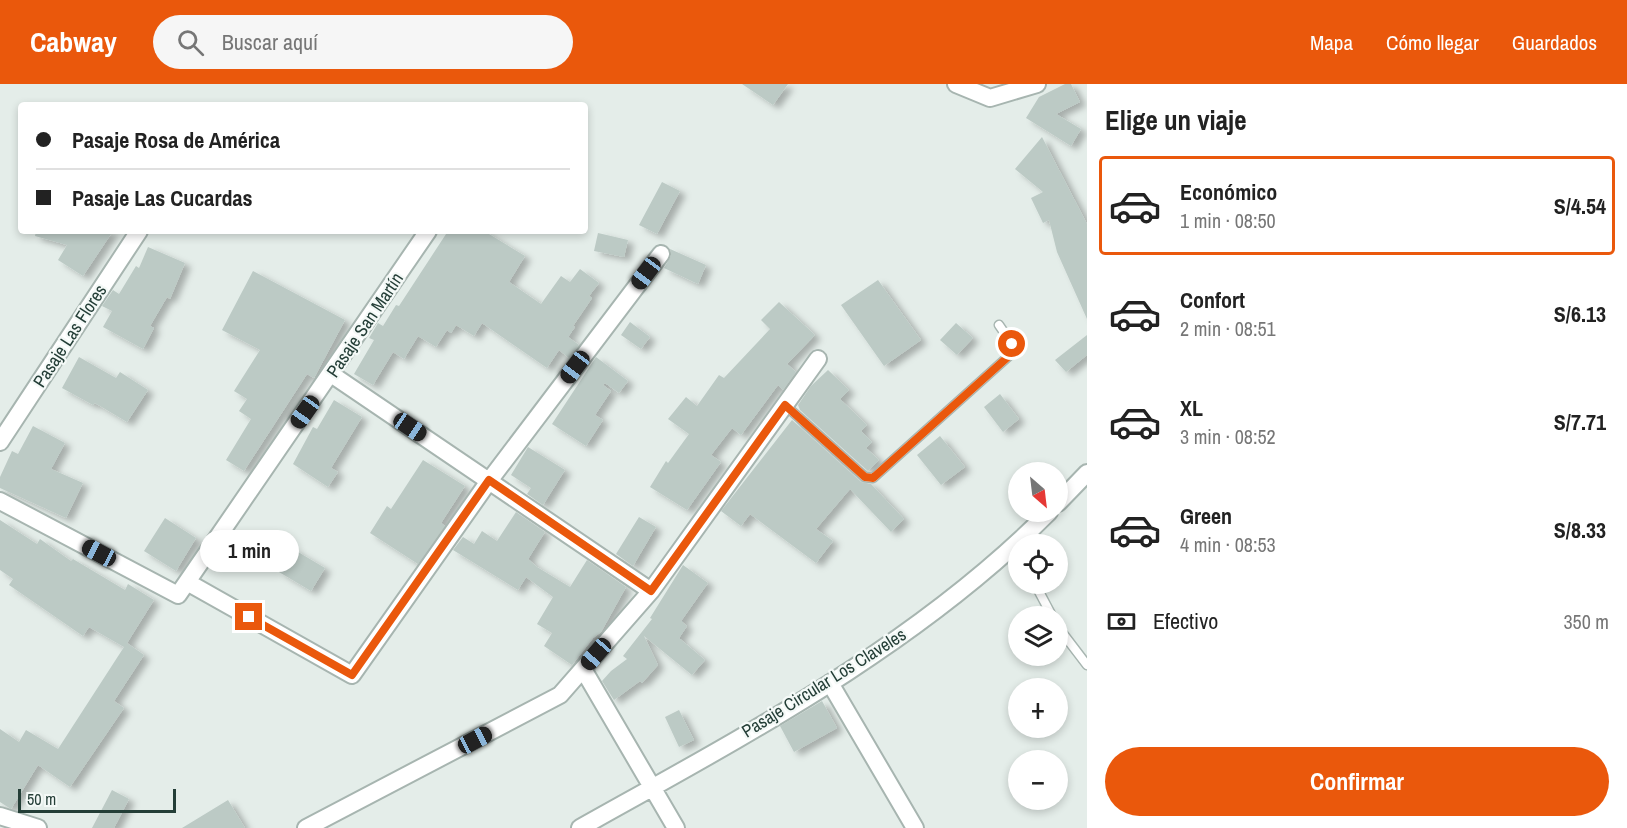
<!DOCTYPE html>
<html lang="es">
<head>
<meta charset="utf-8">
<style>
  :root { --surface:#fff; --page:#f6f6f6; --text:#222; --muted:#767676; --line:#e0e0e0; --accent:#ea580c }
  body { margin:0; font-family:"Archivo Narrow",sans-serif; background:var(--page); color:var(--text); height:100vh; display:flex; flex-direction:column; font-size:22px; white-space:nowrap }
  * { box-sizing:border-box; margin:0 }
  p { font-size:20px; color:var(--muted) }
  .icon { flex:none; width:33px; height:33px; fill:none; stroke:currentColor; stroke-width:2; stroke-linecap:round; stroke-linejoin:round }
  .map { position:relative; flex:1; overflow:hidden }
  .panel { display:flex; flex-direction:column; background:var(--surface); width:540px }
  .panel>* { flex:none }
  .banner { position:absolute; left:18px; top:18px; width:570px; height:132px; border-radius:6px; box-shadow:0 3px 9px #0003; display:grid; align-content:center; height:132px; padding:0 18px; background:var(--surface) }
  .needle { width:39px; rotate:152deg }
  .buttons { position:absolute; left:1008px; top:378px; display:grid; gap:12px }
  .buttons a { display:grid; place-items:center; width:60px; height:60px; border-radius:50%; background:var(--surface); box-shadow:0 3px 9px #0003; font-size:30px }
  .scale { position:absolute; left:18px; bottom:15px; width:158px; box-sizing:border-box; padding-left:6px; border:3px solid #243e37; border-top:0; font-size:16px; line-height:21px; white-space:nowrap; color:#243e37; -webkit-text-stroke:4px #f4f9f7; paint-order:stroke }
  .end { position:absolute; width:27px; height:27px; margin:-14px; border:8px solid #ea580c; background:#fff; box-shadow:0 0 0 3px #fff }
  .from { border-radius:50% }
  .bubble { position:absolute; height:42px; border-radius:21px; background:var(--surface); box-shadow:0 3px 9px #0003; font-size:20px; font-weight:700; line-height:42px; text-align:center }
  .car { position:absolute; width:18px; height:36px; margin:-18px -9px; border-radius:8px; box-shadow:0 0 4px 2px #0007; background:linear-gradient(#222 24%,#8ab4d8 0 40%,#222 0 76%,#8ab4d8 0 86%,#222 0) }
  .banner b { display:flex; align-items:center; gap:21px; height:57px; font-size:22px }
  .banner b+b { border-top:2px solid var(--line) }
  .banner i { width:15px; height:15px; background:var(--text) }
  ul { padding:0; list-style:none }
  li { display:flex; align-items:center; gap:18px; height:99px; margin:0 12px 9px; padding:0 6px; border:3px solid transparent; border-radius:6px }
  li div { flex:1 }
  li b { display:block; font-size:22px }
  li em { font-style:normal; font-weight:700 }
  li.current { border-color:var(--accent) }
  li>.icon { width:54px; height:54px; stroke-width:1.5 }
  h2 { padding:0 18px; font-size:27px; line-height:72px }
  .pay { display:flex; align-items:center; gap:15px; height:66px; padding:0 18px; font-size:22px }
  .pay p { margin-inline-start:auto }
  .action { display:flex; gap:12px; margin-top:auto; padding:12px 18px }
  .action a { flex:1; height:69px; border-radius:36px; background:var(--accent); color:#fff; font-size:24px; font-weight:700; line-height:69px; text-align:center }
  header { display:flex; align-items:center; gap:36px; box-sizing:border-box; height:84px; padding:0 30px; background:var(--accent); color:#fff }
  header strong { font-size:28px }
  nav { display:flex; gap:33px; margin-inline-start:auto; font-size:21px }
  .search { width:420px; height:54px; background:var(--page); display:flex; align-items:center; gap:15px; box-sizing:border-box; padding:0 21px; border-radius:33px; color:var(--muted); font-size:22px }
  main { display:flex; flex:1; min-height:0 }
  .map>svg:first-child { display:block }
</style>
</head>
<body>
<header>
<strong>Cabway</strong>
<div class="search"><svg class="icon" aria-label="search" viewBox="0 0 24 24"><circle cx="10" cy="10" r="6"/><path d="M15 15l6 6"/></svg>Buscar aquí</div>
<nav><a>Mapa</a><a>Cómo llegar</a><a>Guardados</a></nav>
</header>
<main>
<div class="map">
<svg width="1087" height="744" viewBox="0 0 1087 744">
  <defs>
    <filter id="shadow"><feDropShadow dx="6" dy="4" stdDeviation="3" flood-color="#0004"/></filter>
  </defs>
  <rect width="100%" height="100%" fill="#e4ede9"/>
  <path fill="#bccac5" filter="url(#shadow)" d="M 742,0 L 788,0 L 773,21 Z
    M 1065,0 L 1071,0 L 1080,18 L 1056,30 L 1081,45 L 1071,62 L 1026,34 L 1039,13 Z
    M 1042,53 L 1087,140 L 1087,235 L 1057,168 L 1049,136 L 1043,139 L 1031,114 L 1043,108 L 1015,85 Z
    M 662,98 L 680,107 L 657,150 L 639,141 Z
    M 36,147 L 113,147 L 83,192 L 58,176 L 67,161 L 35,152 Z
    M 448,147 L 484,147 L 525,172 L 509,198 L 541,220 L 561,192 L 570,198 L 580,185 L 599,199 L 589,212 L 592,214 L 573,242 L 575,243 L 568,253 L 579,261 L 569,274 L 559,266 L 547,284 L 482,239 L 474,252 L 456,241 L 451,249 L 447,246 L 436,263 L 418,252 L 404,275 L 393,268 L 373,301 L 354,290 L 374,256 L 369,254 L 378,239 L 383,242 L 396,221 L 399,222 Z
    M 598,149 L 628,156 L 624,173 L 594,167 Z
    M 148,163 L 185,179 L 170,215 L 167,213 L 150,242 L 154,244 L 143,265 L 103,243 L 112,227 L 102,222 L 113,206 L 119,210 L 136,182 L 139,184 Z
    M 670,165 L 706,181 L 698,200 L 664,184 L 671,172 Z
    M 253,187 L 345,236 L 314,294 L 307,290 L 244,387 L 226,376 L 251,335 L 239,327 L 247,315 L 234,307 L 260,266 L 222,246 Z
    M 878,196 L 921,256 L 884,282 L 841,221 Z
    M 779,218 L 815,251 L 787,280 L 796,288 L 783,306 L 778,301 L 741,351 L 732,344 L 711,371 L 721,378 L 687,426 L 650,403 L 666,377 L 668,379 L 689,350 L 668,335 L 686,313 L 697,322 L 719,291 L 724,294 L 770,245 L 761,236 Z
    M 630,238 L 650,253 L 641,265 L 621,251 Z
    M 956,239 L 973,254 L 957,271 L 940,256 Z
    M 1087,251 L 1087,271 L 1066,288 L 1055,276 Z
    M 79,273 L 116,294 L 120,288 L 148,306 L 127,338 L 95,319 L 93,321 L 62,304 Z
    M 596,273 L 628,297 L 619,309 L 605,299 L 603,301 L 611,307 L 595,331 L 603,336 L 586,362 L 552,340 Z
    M 828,286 L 849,306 L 840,315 L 867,341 L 861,347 L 872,358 L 866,364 L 879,376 L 868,387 L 800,326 L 798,321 L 811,302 Z
    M 1000,310 L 1019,335 L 1003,348 L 984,323 Z
    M 334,316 L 362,333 L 331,384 L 338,388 L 328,403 L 293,380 L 313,343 L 317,345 Z
    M 792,336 L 861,398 L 871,400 L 904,435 L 891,448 L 850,405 L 816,445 L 833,457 L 816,479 L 750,430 L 741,442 L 721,427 Z
    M 33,342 L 65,359 L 51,385 L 83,399 L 66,434 L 0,404 L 0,393 L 12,367 L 18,370 Z
    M 940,352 L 965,383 L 941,401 L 917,371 Z
    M 528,363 L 565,386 L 543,421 L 527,410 L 531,404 L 511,391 Z
    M 423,376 L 465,402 L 441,439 L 445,442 L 418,480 L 370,449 L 387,422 L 391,425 Z
    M 516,428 L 545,448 L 528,475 L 537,483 L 570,503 L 587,476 L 626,503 L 601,548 L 593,554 L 572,581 L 544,562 L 552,549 L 537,540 L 553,513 L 526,493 L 518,506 L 453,466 L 463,453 L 474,460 L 482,447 L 497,457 Z
    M 639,433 L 656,443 L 633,482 L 616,470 Z
    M 165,434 L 196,454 L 176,487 L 144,467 Z
    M 0,436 L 37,460 L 40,455 L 71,477 L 73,475 L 125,506 L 128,500 L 154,516 L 127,559 L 144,571 L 114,617 L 124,624 L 70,703 L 38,681 L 11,725 L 0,718 L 0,645 L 19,658 L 26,646 L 58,665 L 124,563 L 89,543 L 83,552 L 9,501 L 13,495 L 0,486 Z
    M 293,465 L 325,484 L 311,507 L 279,488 Z
    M 683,481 L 708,499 L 681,537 L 687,542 L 679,554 L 705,576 L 692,591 L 644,552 L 658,581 L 642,599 L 640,597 L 614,616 L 602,597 L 611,587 L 627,575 L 623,572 L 652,535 L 650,534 Z
    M 822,617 L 837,644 L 794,668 L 780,642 Z
    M 679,626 L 694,656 L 679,663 L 665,633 Z
    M 112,706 L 129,715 L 114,744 L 92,744 Z
    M 228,716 L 245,744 L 182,744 Z"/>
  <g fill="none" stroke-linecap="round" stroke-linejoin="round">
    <defs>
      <path id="lane" d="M 785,321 L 865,393 L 873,394 L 1010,271 L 1012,260 L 999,241
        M 1035,500 L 1052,532
        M 1058,543 L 1087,581"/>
      <path id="street" d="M 956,0 L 990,14 L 1037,0
        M 331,290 L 651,507
        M 0,358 L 139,147
        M 0,417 L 178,511 L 428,147
        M 1058,419 L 1087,389
        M 187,498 L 352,591 L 489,397 L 661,170
        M 583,585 L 676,744
        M 830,599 L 915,744
        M 0,732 L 38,744
        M 306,744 L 560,611 L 651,507 L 818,275
        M 580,744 C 744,652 916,562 1049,428"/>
    </defs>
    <use href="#lane" stroke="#a7b5b0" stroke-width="11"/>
    <use href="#street" stroke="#a7b5b0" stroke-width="20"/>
    <use href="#lane" stroke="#fff" stroke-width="8"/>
    <use href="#street" stroke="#fff" stroke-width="16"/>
  </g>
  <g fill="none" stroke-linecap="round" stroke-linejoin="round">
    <path stroke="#ea580c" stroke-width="8" d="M 249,533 L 352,591 L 489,396 L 651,507 L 785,321 L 865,393 L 873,394 L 1010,271 L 1012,260"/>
  </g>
  <g text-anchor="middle" stroke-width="4.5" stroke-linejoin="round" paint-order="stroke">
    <g font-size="18" fill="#243e37" stroke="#f4f9f7">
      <text transform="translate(365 241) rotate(-56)" y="6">Pasaje San Martín</text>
      <text transform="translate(70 252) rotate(-57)" y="6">Pasaje Las Flores</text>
      <text transform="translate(824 599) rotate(-32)" y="6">Pasaje Circular Los Claveles</text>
    </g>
  </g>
</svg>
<div class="buttons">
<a><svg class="needle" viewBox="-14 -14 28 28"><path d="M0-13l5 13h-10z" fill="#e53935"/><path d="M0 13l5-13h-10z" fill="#767676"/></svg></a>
<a><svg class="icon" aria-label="locate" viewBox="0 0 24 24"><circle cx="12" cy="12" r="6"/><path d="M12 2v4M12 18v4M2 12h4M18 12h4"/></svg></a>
<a><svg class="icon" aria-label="layers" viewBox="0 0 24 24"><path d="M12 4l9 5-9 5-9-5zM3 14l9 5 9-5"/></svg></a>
<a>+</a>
<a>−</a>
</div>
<div class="scale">50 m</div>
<i class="end from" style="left:1012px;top:260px"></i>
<i class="end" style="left:249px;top:533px"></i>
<div class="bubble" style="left:200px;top:446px;width:99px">1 min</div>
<i class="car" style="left:646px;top:189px;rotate:217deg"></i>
<i class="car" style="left:575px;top:283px;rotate:217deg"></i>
<i class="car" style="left:305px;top:328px;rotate:215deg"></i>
<i class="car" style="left:410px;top:343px;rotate:124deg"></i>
<i class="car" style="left:99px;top:469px;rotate:298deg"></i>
<i class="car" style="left:596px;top:570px;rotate:221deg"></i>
<i class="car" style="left:475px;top:656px;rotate:62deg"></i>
<div class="banner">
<b><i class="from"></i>Pasaje Rosa de América</b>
<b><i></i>Pasaje Las Cucardas</b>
</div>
</div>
<section class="panel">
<h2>Elige un viaje</h2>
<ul>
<li class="current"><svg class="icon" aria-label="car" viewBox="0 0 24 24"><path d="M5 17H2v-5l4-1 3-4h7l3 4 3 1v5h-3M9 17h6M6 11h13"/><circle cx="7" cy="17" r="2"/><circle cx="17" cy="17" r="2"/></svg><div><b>Económico</b><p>1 min · 08:50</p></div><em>S/4.54</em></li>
<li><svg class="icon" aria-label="car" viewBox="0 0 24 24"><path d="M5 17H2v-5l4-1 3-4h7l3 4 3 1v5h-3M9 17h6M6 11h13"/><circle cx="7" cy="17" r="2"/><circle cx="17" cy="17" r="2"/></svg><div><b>Confort</b><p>2 min · 08:51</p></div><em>S/6.13</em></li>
<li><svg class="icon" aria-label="car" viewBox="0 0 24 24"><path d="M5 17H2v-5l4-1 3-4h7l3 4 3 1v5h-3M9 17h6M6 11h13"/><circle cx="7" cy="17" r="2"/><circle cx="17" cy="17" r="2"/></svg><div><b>XL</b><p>3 min · 08:52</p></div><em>S/7.71</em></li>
<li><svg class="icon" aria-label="car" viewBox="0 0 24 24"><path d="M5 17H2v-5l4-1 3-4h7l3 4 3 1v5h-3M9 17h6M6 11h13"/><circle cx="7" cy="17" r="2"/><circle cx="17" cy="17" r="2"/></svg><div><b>Green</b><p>4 min · 08:53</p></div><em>S/8.33</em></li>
</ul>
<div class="pay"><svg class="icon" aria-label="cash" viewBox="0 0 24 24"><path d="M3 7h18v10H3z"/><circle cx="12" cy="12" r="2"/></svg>Efectivo<p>350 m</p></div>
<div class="action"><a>Confirmar</a></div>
</section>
</main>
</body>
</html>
